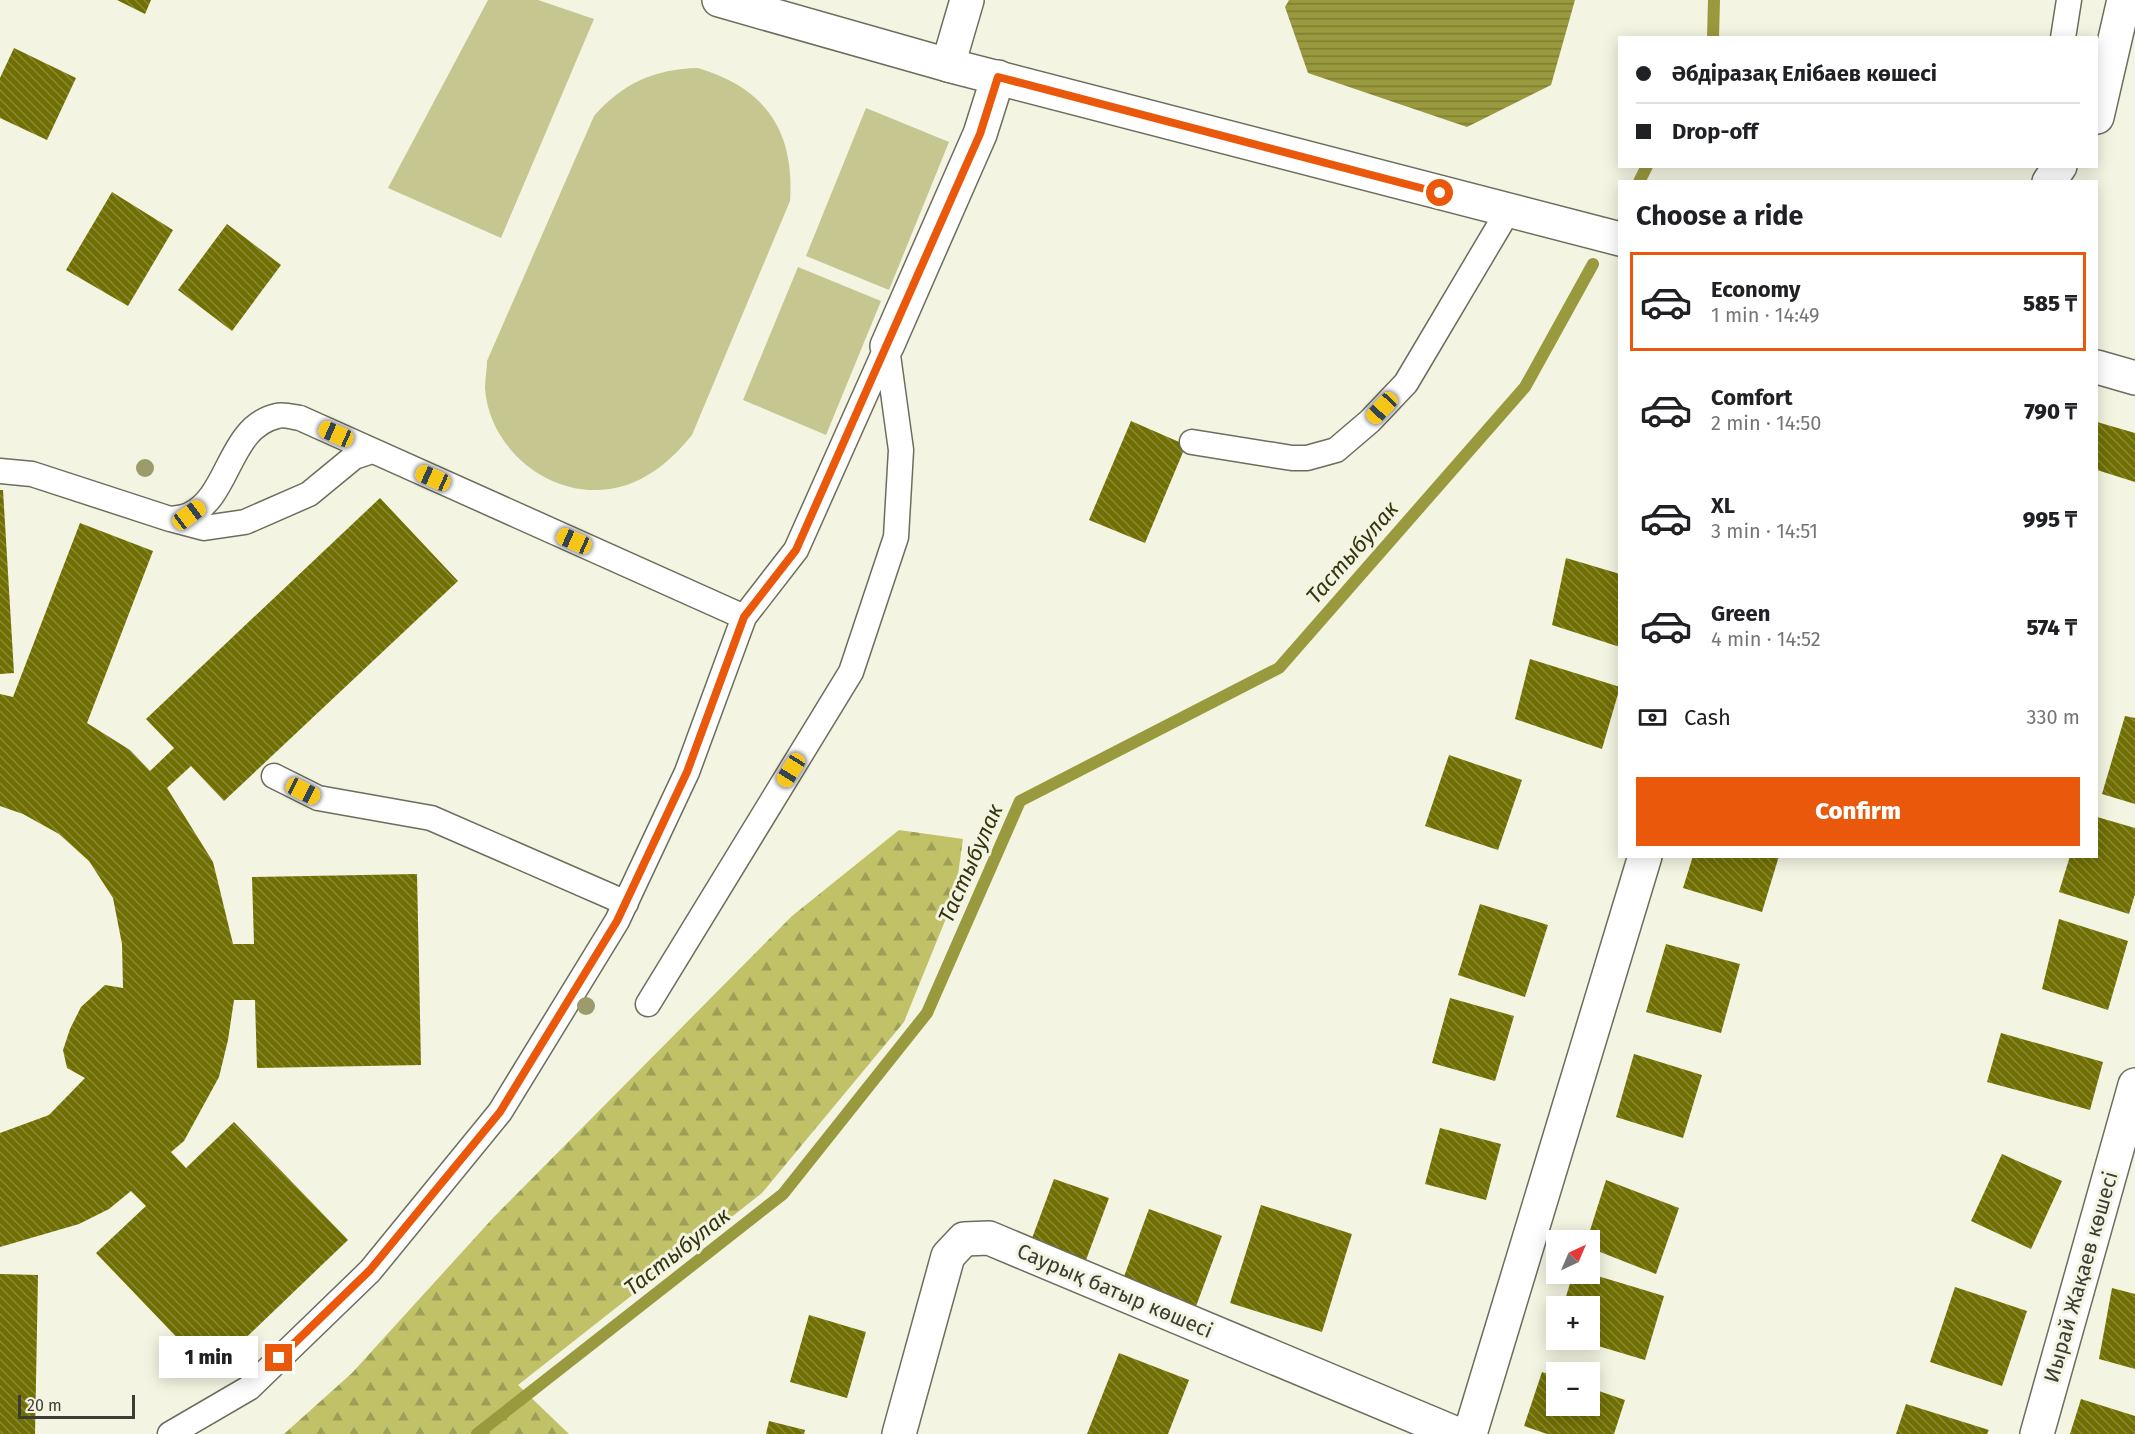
<!DOCTYPE html>
<html lang="en">
<head>
<meta charset="utf-8">
<style>
  :root { --surface:#fff; --page:#f2f2f2; --text:#202124; --muted:#757577; --line:#e0e0e0; --accent:#ea580c }
  body { margin:0; font-family:"Fira Sans",sans-serif; background:var(--page); color:var(--text); height:100vh; display:flex; flex-direction:column; font-size:22px; white-space:nowrap }
  * { box-sizing:border-box; margin:0 }
  p { font-size:20px; color:var(--muted) }
  .icon { flex:none; width:33px; height:33px; fill:none; stroke:currentColor; stroke-width:2; stroke-linecap:round; stroke-linejoin:round }
  .map { position:relative; flex:1; overflow:hidden }
  .side { position:absolute; left:1618px; top:180px; width:480px; height:678px; display:flex; flex-direction:column; background:var(--surface); border-radius:0px; box-shadow:0 3px 15px #0003 }
  .side>* { flex:none }
  .hud { position:absolute; left:1618px; top:36px; width:480px; height:132px; border-radius:0px; box-shadow:0 3px 15px #0003; display:grid; align-content:center; height:132px; padding:0 18px; background:var(--surface) }
  .needle { width:39px; rotate:44deg }
  .controls { position:absolute; left:1546px; top:1230px; display:grid; gap:12px }
  .controls a { display:grid; place-items:center; width:54px; height:54px; border-radius:0px; background:var(--surface); box-shadow:0 3px 15px #0003; font-size:30px }
  .scale { position:absolute; left:18px; bottom:15px; width:117px; box-sizing:border-box; padding-left:6px; border:3px solid #3b3c34; border-top:0; font-size:16px; line-height:21px; white-space:nowrap; color:#3b3c34; -webkit-text-stroke:4px #f3f4e1; paint-order:stroke }
  .end { position:absolute; width:27px; height:27px; margin:-14px; border:8px solid #ea580c; background:#fff; box-shadow:0 0 0 3px #fff }
  .from { border-radius:50% }
  .bubble { position:absolute; height:42px; border-radius:0px; background:var(--surface); box-shadow:0 3px 15px #0003; font-size:20px; font-weight:800; line-height:42px; text-align:center }
  .car { position:absolute; width:18px; height:36px; margin:-18px -9px; border-radius:8px; box-shadow:0 0 4px 2px #0007; background:linear-gradient(#f5c518 24%,#345 0 40%,#f5c518 0 76%,#345 0 86%,#f5c518 0) }
  .hud b { display:flex; align-items:center; gap:21px; height:57px; font-size:22px }
  .hud b+b { border-top:2px solid var(--line) }
  .hud i { width:15px; height:15px; background:var(--text) }
  ul { padding:0; list-style:none }
  li { display:flex; align-items:center; gap:18px; height:99px; margin:0 12px 9px; padding:0 6px; border:3px solid transparent; border-radius:0px }
  li div { flex:1 }
  li b { display:block; font-size:22px }
  li em { font-style:normal; font-weight:800 }
  li.active { border-color:var(--accent) }
  li>.icon { width:54px; height:54px; stroke-width:1.5 }
  h2 { padding:0 18px; font-size:27px; line-height:72px }
  .pay { display:flex; align-items:center; gap:15px; height:66px; padding:0 18px; font-size:22px }
  .pay p { margin-inline-start:auto }
  .button { display:flex; gap:12px; margin-top:auto; padding:12px 18px }
  .button a { flex:1; height:69px; border-radius:0px; background:var(--accent); color:#fff; font-size:24px; font-weight:800; line-height:69px; text-align:center }
  .map>svg:first-child { display:block }
</style>
</head>
<body>
<div class="map">
<svg width="2135" height="1434" viewBox="0 0 2135 1434">
  <defs>
    <pattern id="forest-firs" width="22" height="20" patternUnits="userSpaceOnUse" patternTransform="scale(1.5)"><rect width="22" height="20" fill="#c1c268"/><path d="M5 1l3.5 6h-7zM16 11l3.5 6h-7z" fill="#9e9f56"/></pattern>
    <pattern id="water-rules" width="6" height="5" patternUnits="userSpaceOnUse" patternTransform="scale(1.5)"><rect width="6" height="5" fill="#99993e"/><path d="M0 2.5h6" fill="none" stroke="#7e7e35"/></pattern>
    <pattern id="building-back-hatch" width="6" height="6" patternUnits="userSpaceOnUse" patternTransform="scale(1.5)"><rect width="6" height="6" fill="#706f01"/><path d="M-1 5l2 2M0 0l6 6M5-1l2 2" fill="none" stroke="#89883b"/></pattern>
  </defs>
  <rect width="100%" height="100%" fill="#f3f4e1"/>
  <path fill="url(#forest-firs)" d="M 899,830 L 963,839 L 955,896 L 904,1022 L 762,1193 L 518,1385 L 569,1434 L 284,1434 L 352,1373 L 493,1218 L 792,916 Z"/>
  <path fill="#c6c790" d="M 488,0 L 538,0 L 594,19 L 501,238 L 388,188 Z
    M 698,68 C 766,88 795,132 790,201 L 692,435 C 671,461 644,484 610,489 C 549,498 489,449 485,388 C 485,379 487,370 487,361 L 594,116 C 623,83 655,69 698,68 Z
    M 866,108 L 949,142 L 889,290 L 806,256 Z
    M 798,267 L 881,301 L 826,435 L 743,400 Z"/>
  <path fill="url(#water-rules)" d="M 1289,0 L 1575,0 L 1551,85 L 1467,127 L 1308,73 L 1285,7 Z"/>
  <g fill="none" stroke-linecap="round" stroke-linejoin="round">
    <path stroke="#99993e" stroke-width="12" d="M 1713,38 L 1714,0
      M 1639,182 L 1647,166
      M 477,1434 L 783,1194 L 927,1013 L 1020,801 L 1279,668 L 1525,387 L 1593,264"/>
  </g>
  <path fill="url(#building-back-hatch)" d="M 117,0 L 151,0 L 145,14 Z
    M 14,48 L 76,78 L 47,140 L 0,118 L 0,78 Z
    M 112,192 L 173,230 L 128,306 L 66,270 Z
    M 227,224 L 281,265 L 232,331 L 178,290 Z
    M 1131,421 L 1186,445 L 1145,543 L 1089,520 Z
    M 2097,422 L 2135,433 L 2135,482 L 2097,470 Z
    M 0,490 L 3,490 L 14,673 L 0,674 Z
    M 380,498 L 458,581 L 224,801 L 191,766 L 167,788 L 213,862 L 233,944 L 254,944 L 252,877 L 417,874 L 421,1065 L 257,1068 L 255,1000 L 234,1000 L 228,1040 L 219,1077 L 184,1141 L 171,1152 L 186,1168 L 234,1122 L 348,1240 L 210,1372 L 96,1253 L 146,1206 L 131,1191 L 109,1209 L 79,1224 L 0,1247 L 0,1133 L 49,1115 L 85,1078 L 67,1068 L 63,1050 L 70,1029 L 81,1007 L 105,985 L 123,988 L 122,944 L 113,898 L 89,861 L 59,834 L 23,814 L 0,806 L 0,694 L 13,697 L 80,523 L 153,551 L 87,723 L 130,750 L 150,771 L 174,748 L 146,719 Z
    M 1566,558 L 1620,574 L 1620,647 L 1552,625 Z
    M 1530,659 L 1620,687 L 1602,749 L 1515,719 Z
    M 2125,716 L 2135,718 L 2135,804 L 2102,794 Z
    M 1449,755 L 1522,780 L 1498,850 L 1425,826 Z
    M 2097,817 L 2135,828 L 2135,894 L 2129,914 L 2059,892 L 2070,856 L 2097,856 Z
    M 1693,856 L 1779,856 L 1762,912 L 1683,888 Z
    M 1480,904 L 1548,925 L 1525,997 L 1458,975 Z
    M 2059,919 L 2128,941 L 2108,1010 L 2042,989 Z
    M 1666,944 L 1740,964 L 1721,1033 L 1646,1012 Z
    M 1450,998 L 1514,1016 L 1495,1081 L 1432,1063 Z
    M 2001,1033 L 2103,1062 L 2090,1110 L 1987,1082 Z
    M 1634,1054 L 1702,1075 L 1683,1138 L 1616,1117 Z
    M 1440,1128 L 1501,1144 L 1486,1200 L 1425,1184 Z
    M 2002,1154 L 2062,1181 L 2031,1249 L 1971,1221 Z
    M 1054,1179 L 1109,1198 L 1086,1260 L 1031,1241 Z
    M 1606,1180 L 1679,1208 L 1656,1274 L 1590,1248 L 1590,1240 L 1587,1240 Z
    M 1261,1205 L 1352,1234 L 1322,1332 L 1230,1303 Z
    M 1149,1209 L 1222,1236 L 1195,1309 L 1122,1282 Z
    M 0,1274 L 38,1275 L 35,1434 L 0,1434 Z
    M 1573,1274 L 1591,1274 L 1664,1296 L 1645,1360 L 1578,1340 L 1590,1340 L 1590,1306 L 1563,1306 Z
    M 1955,1287 L 2027,1311 L 2002,1386 L 1930,1362 Z
    M 2112,1288 L 2135,1294 L 2135,1369 L 2099,1359 Z
    M 809,1315 L 866,1332 L 847,1398 L 790,1382 Z
    M 1119,1353 L 1189,1380 L 1168,1434 L 1087,1434 Z
    M 1542,1372 L 1557,1377 L 1557,1406 L 1590,1406 L 1590,1388 L 1625,1400 L 1614,1434 L 1547,1434 L 1524,1426 Z
    M 2081,1399 L 2135,1416 L 2135,1434 L 2070,1434 Z
    M 1906,1404 L 1989,1430 L 1987,1434 L 1896,1434 Z
    M 769,1421 L 805,1430 L 804,1434 L 766,1434 Z"/>
  <g fill="none" stroke-linecap="round" stroke-linejoin="round">
    <defs>
      <path id="service" d="M 2063,38 L 2069,0
        M 1192,442 L 1292,458 L 1307,458 L 1336,450 L 1370,421 L 1406,383 L 1508,211
        M 0,471 L 32,474 L 170,519 C 176,518 183,518 189,515 C 230,497 228,427 277,416 C 283,414 293,417 300,418 L 744,617 L 796,550 L 887,346
        M 170,519 L 204,528 L 245,522 L 309,494 L 354,457 L 372,451
        M 274,776 L 318,798 L 431,818 L 626,903
        M 648,1004 L 851,672 L 896,537 L 901,450 L 887,348
        M 170,1434 L 249,1388 L 370,1271 L 500,1112 L 617,921 L 687,772 L 744,617"/>
      <path id="minor" d="M 948,65 L 967,0
        M 2097,117 L 2124,0
        M 2049,182 L 2060,166
        M 887,346 L 980,134 L 998,77
        M 899,1434 L 948,1256 L 964,1239 L 989,1238 L 1457,1434
        M 1470,1434 L 1645,856
        M 2037,1434 L 2135,1085"/>
      <path id="tertiary" d="M 719,0 L 948,65 L 1620,239
        M 2097,367 L 2135,378"/>
    </defs>
    <use href="#service" stroke="#6c6d5c" stroke-width="27"/>
    <use href="#minor" stroke="#6c6d5c" stroke-width="36"/>
    <use href="#tertiary" stroke="#6c6d5c" stroke-width="36"/>
    <use href="#service" stroke="#fff" stroke-width="24"/>
    <use href="#minor" stroke="#fff" stroke-width="33"/>
    <use href="#tertiary" stroke="#fff" stroke-width="33"/>
  </g>
  <g fill="#9b9b6c">
    <circle cx="145" cy="468" r="9"/>
    <circle cx="586" cy="1006" r="9"/>
  </g>
  <g fill="none" stroke-linecap="round" stroke-linejoin="round">
    <path stroke="#ea580c" stroke-width="8" d="M 279,1358 L 370,1270 L 500,1112 L 617,921 L 687,772 L 744,617 L 796,550 L 980,134 L 998,77 L 1440,193"/>
  </g>
  <g text-anchor="middle" stroke-width="6" stroke-linejoin="round" paint-order="stroke">
    <g font-size="21" fill="#3b3c34" stroke="#f3f4e1">
      <text transform="translate(2081 1277) rotate(-74)" y="7">Иырай Жақаев көшесі</text>
      <text transform="translate(1115 1291) rotate(23)" y="7">Саурық батыр көшесі</text>
    </g>
    <g font-size="22" font-style="italic" fill="#34340d" stroke="#f3f4e1">
      <text transform="translate(1352 552) rotate(-49)" y="8">Тастыбулак</text>
      <text transform="translate(970 863) rotate(-66)" y="8">Тастыбулак</text>
      <text transform="translate(677 1251) rotate(-38)" y="8">Тастыбулак</text>
    </g>
  </g>
</svg>
<div class="controls">
<a><svg class="needle" viewBox="-14 -14 28 28"><path d="M0-13l5 13h-10z" fill="#e53935"/><path d="M0 13l5-13h-10z" fill="#757577"/></svg></a>
<a>+</a>
<a>−</a>
</div>
<div class="scale">20 m</div>
<i class="end from" style="left:1440px;top:193px"></i>
<i class="end" style="left:279px;top:1358px"></i>
<div class="bubble" style="left:159px;top:1336px;width:99px">1 min</div>
<i class="car" style="left:1382px;top:408px;rotate:223deg"></i>
<i class="car" style="left:336px;top:434px;rotate:294deg"></i>
<i class="car" style="left:433px;top:478px;rotate:294deg"></i>
<i class="car" style="left:189px;top:515px;rotate:53deg"></i>
<i class="car" style="left:574px;top:541px;rotate:294deg"></i>
<i class="car" style="left:791px;top:770px;rotate:212deg"></i>
<i class="car" style="left:303px;top:791px;rotate:117deg"></i>
<div class="hud">
<b><i class="from"></i>Әбдіразақ Елібаев көшесі</b>
<b><i></i>Drop-off</b>
</div>
<section class="side">
<h2>Choose a ride</h2>
<ul>
<li class="active"><svg class="icon" aria-label="car" viewBox="0 0 24 24"><path d="M5 17H2v-5l4-1 3-4h7l3 4 3 1v5h-3M9 17h6M6 11h13"/><circle cx="7" cy="17" r="2"/><circle cx="17" cy="17" r="2"/></svg><div><b>Economy</b><p>1 min · 14:49</p></div><em>585 ₸</em></li>
<li><svg class="icon" aria-label="car" viewBox="0 0 24 24"><path d="M5 17H2v-5l4-1 3-4h7l3 4 3 1v5h-3M9 17h6M6 11h13"/><circle cx="7" cy="17" r="2"/><circle cx="17" cy="17" r="2"/></svg><div><b>Comfort</b><p>2 min · 14:50</p></div><em>790 ₸</em></li>
<li><svg class="icon" aria-label="car" viewBox="0 0 24 24"><path d="M5 17H2v-5l4-1 3-4h7l3 4 3 1v5h-3M9 17h6M6 11h13"/><circle cx="7" cy="17" r="2"/><circle cx="17" cy="17" r="2"/></svg><div><b>XL</b><p>3 min · 14:51</p></div><em>995 ₸</em></li>
<li><svg class="icon" aria-label="car" viewBox="0 0 24 24"><path d="M5 17H2v-5l4-1 3-4h7l3 4 3 1v5h-3M9 17h6M6 11h13"/><circle cx="7" cy="17" r="2"/><circle cx="17" cy="17" r="2"/></svg><div><b>Green</b><p>4 min · 14:52</p></div><em>574 ₸</em></li>
</ul>
<div class="pay"><svg class="icon" aria-label="cash" viewBox="0 0 24 24"><path d="M3 7h18v10H3z"/><circle cx="12" cy="12" r="2"/></svg>Cash<p>330 m</p></div>
<div class="button"><a>Confirm</a></div>
</section>
</div>
</body>
</html>
